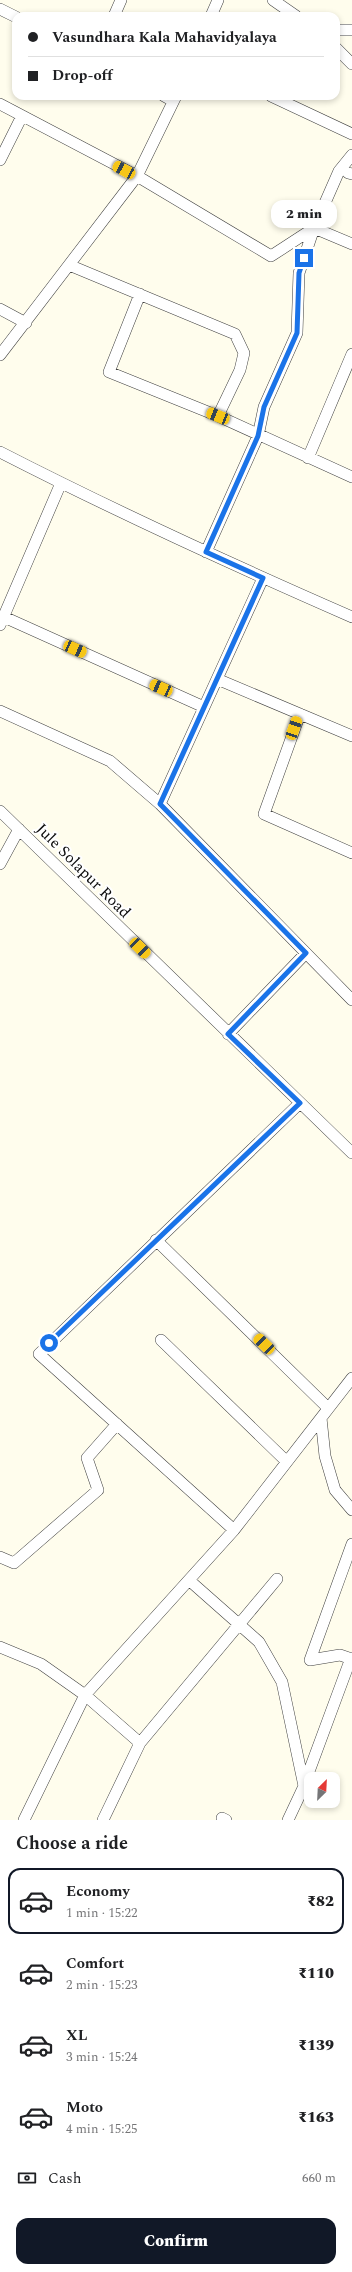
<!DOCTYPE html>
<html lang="en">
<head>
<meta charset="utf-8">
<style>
  :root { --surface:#fff; --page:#f6f6f6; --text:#202124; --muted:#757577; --line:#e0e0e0; --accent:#111827 }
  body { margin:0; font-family:Spectral,serif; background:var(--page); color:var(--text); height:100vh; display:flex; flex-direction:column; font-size:15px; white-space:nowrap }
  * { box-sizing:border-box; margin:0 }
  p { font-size:13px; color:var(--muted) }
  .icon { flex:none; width:22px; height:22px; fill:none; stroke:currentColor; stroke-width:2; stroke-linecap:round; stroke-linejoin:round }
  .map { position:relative; height:1820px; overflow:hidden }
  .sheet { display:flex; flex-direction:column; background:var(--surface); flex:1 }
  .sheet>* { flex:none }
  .banner { position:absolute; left:12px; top:12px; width:328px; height:88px; border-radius:12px; box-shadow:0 2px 6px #0003; display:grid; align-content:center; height:88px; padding:0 16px; background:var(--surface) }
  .needle { width:26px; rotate:24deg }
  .buttons { position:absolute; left:304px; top:1772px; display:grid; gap:8px }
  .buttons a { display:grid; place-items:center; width:36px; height:36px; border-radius:8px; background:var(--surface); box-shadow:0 2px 6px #0003; font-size:20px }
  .end { position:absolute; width:18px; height:18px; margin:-9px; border:5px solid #1a73e8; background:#fff; box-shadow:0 0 0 2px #fff }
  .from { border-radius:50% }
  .bubble { position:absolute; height:28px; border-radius:12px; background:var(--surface); box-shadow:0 2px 6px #0003; font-size:13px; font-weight:800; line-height:28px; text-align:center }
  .car { position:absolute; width:12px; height:24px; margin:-12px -6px; border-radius:5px; box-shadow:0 0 3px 1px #0007; background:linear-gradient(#f5c518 24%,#345 0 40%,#f5c518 0 76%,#345 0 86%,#f5c518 0) }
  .banner b { display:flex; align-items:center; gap:14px; height:38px; font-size:15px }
  .banner b+b { border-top:1px solid var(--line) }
  .banner i { width:10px; height:10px; background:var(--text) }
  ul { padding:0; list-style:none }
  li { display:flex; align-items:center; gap:12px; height:66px; margin:0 8px 6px; padding:0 8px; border:2px solid transparent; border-radius:12px }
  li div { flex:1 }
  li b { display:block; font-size:15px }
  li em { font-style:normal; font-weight:800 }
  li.active { border-color:var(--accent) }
  li>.icon { width:36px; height:36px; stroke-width:1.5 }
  h2 { padding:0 16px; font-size:18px; line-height:48px }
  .pay { display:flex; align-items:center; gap:10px; height:44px; padding:0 16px; font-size:15px }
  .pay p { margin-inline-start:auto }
  .button { display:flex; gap:8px; margin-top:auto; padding:8px 16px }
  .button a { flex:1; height:46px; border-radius:12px; background:var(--accent); color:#fff; font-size:16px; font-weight:800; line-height:46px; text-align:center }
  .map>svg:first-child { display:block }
</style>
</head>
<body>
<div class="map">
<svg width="352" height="1820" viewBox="0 0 352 1820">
  <rect width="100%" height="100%" fill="#fffded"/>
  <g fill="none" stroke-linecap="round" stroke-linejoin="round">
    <defs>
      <path id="minor" d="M 273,0 L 296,16
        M 0,9 L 16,17
        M 114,16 L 121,0
        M 211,16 L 218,0
        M 336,30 L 352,30
        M 336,48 L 352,64
        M 164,96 L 173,101
        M 271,96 L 352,134
        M 0,104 L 137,176 L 271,256 L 314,228 L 352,244
        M 0,160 L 22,116
        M 348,173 L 352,174
        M 69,265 L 235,334 L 244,353 L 240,370 L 218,416
        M 140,294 L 109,372 L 218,416 L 352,477
        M 0,309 L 26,323
        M 0,355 L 137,176 L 176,96
        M 0,452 C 115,511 233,565 352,617
        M 308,458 L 352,354
        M 206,552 L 258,436 L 264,407 L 297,333 L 299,273 L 314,228 L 339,171 L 352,155
        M 263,578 L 160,804 L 352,1000
        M 4,617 L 204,707
        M 0,625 L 61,483
        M 217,679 L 352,736
        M 0,711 L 110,761 L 160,804
        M 300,714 L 264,814 L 352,853
        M 0,811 L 352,1153
        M 0,864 L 19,829
        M 228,1034 L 306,953
        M 156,1240 L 328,1408
        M 161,1340 L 286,1461
        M 321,1418 L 325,1456 L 335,1490 L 352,1510
        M 234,1530 L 39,1354 L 300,1103
        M 352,1544 L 310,1660 L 340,1655 L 352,1659
        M 0,1557 L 14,1563 L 98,1490 L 87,1458 L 117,1424
        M 190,1581 L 259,1642 L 282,1682 L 304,1786 L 288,1820
        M 0,1647 L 41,1664 L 85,1695 L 234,1530 L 352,1378
        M 304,1785 L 351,1658
        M 222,1818 L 226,1820
        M 24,1820 L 85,1695 L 140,1743 L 277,1579
        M 103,1820 L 140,1743"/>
    </defs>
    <use href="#minor" stroke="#404040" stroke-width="12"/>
    <use href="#minor" stroke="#fff" stroke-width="11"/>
  </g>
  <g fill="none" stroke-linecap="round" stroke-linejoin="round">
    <path stroke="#1a73e8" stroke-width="5" d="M 49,1343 L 300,1103 L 228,1034 L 306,953 L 160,804 L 263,578 L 206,552 L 258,436 L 264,407 L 297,333 L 299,273 L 304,258"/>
  </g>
  <g text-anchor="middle" stroke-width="4" stroke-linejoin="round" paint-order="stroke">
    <g font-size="16" fill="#0d0d0d" stroke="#fff">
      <text transform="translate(84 870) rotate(45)" y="6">Jule Solapur Road</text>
    </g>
  </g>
</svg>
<div class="buttons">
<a><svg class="needle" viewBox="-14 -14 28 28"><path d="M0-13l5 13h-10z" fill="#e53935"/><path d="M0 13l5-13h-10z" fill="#757577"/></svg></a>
</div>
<i class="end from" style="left:49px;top:1343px"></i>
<i class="end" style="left:304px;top:258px"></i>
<div class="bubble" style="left:271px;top:200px;width:66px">2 min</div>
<i class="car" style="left:124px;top:170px;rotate:298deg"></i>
<i class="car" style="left:218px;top:416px;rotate:292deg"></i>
<i class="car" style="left:75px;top:649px;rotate:114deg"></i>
<i class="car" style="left:161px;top:688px;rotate:294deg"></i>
<i class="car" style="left:294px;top:728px;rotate:19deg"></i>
<i class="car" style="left:140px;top:948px;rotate:134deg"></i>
<i class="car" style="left:264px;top:1344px;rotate:314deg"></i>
<div class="banner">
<b><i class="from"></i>Vasundhara Kala Mahavidyalaya</b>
<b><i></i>Drop-off</b>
</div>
</div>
<section class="sheet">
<h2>Choose a ride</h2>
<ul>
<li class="active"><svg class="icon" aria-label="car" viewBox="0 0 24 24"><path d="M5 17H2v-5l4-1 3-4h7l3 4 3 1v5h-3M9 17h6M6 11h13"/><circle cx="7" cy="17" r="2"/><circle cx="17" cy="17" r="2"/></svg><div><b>Economy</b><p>1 min · 15:22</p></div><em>₹82</em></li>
<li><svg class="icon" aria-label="car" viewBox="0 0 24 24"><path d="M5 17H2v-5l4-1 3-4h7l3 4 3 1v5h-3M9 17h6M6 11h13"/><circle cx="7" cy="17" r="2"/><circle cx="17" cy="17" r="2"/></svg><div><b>Comfort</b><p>2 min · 15:23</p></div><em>₹110</em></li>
<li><svg class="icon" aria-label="car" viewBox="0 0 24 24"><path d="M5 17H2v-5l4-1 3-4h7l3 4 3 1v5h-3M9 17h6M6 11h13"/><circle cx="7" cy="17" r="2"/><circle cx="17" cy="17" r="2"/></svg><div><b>XL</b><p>3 min · 15:24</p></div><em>₹139</em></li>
<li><svg class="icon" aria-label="car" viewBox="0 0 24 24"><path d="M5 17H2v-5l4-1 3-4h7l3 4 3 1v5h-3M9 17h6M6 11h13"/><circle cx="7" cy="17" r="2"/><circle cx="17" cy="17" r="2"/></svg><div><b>Moto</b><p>4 min · 15:25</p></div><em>₹163</em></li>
</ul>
<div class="pay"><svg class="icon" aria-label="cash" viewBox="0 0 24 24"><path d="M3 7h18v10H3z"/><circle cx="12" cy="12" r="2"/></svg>Cash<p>660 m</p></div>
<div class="button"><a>Confirm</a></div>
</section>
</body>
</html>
